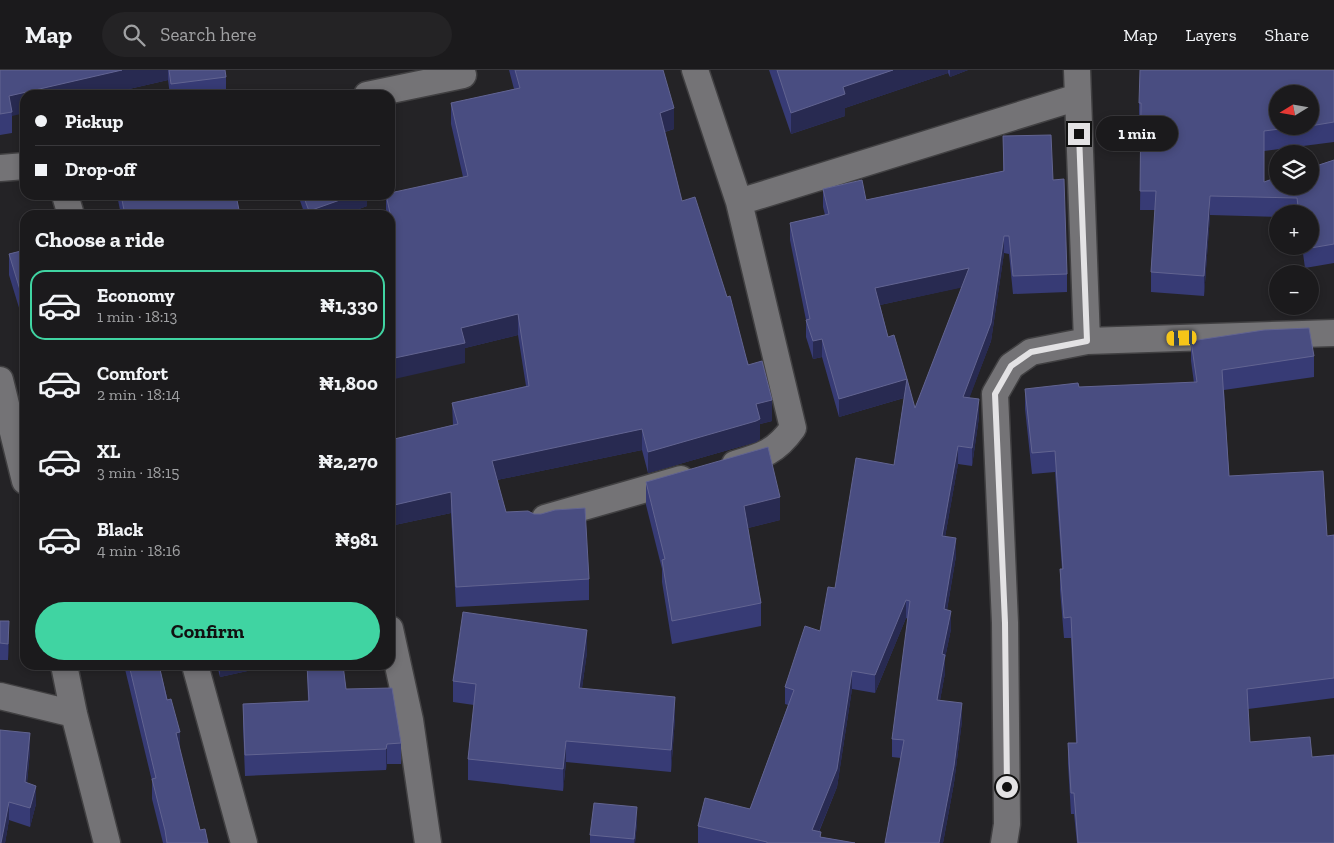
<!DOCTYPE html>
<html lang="en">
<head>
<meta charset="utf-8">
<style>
  :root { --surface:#1b1a1c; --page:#242325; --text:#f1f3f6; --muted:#a0a1a3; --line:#39383b; --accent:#40d4a2 }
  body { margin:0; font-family:"Zilla Slab",serif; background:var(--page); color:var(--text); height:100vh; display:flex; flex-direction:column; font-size:19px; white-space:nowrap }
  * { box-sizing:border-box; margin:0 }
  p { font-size:16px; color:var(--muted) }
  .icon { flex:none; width:28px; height:28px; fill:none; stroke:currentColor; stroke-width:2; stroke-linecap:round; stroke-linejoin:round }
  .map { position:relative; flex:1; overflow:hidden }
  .details { position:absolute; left:20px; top:140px; width:375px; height:460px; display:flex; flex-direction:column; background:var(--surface); border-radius:15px; box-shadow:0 2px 8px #0003,0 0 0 1px var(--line) }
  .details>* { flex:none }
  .banner { position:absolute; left:20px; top:20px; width:375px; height:110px; border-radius:15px; box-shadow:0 2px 8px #0003,0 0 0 1px var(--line); display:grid; align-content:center; height:110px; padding:0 15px; background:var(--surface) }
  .needle { width:32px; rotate:259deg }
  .controls { position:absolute; left:1269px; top:15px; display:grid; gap:10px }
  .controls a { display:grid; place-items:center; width:50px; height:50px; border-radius:50%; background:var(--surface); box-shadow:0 2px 8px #0003,0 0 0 1px var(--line); font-size:25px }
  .end { position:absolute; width:22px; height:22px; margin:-11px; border:6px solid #e3e2e4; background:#111; box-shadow:0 0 0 2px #111 }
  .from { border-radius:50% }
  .bubble { position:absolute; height:35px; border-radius:18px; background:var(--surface); box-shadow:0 2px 8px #0003,0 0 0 1px var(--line); font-size:16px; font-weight:700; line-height:35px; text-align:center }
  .car { position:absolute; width:15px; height:30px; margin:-15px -8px; border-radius:6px; box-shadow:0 0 4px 1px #0007; background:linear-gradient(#f5c518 24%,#345 0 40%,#f5c518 0 76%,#345 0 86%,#f5c518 0) }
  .banner b { display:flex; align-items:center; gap:18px; height:48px; font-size:19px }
  .banner b+b { border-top:1px solid var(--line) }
  .banner i { width:12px; height:12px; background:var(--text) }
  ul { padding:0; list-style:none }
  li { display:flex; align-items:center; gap:15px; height:70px; margin:0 10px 8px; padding:0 5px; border:2px solid transparent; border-radius:15px }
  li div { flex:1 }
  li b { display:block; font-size:19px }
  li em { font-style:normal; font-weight:700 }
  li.on { border-color:var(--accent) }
  li>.icon { width:45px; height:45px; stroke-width:1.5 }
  h2 { padding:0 15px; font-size:22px; line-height:60px }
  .button { display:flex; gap:10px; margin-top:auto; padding:10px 15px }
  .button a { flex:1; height:58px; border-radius:30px; background:var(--accent); color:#111; font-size:20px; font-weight:700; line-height:58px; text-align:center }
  header { display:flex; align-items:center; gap:30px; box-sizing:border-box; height:70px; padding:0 25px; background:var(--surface); border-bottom:1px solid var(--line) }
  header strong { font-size:24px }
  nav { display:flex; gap:28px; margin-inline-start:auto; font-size:18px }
  .search { width:350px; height:45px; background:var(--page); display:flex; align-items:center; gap:12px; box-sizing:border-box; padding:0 18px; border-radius:28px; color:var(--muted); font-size:19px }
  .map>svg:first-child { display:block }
</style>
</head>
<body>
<header>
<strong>Map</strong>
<div class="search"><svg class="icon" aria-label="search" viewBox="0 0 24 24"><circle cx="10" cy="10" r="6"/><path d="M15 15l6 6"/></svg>Search here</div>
<nav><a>Map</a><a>Layers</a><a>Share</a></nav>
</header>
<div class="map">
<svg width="1334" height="773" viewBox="0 0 1334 773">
  <rect width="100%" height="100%" fill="#242326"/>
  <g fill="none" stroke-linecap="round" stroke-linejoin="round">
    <defs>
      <path id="street" d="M 695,0 L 739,132 L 793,358 C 776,382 762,386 735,394
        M 1077,0 L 1087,271
        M 367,25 L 463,5
        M 0,98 L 25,96
        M 65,125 L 71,145
        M 739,132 L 1078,27
        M 0,310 L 25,411
        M 545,448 L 681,409
        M 390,559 L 410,650 L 428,773
        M 64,595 L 74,644 L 107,773
        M 195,595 L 244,773
        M 0,626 L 74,644
        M 1004,773 L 1007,754 L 1005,553 L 995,324 L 1011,296 L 1031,282 L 1087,271 L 1334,263"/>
    </defs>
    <use href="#street" stroke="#414042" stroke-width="29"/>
    <use href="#street" stroke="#747376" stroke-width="26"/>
  </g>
  <path fill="#373b75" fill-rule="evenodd" d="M 0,0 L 225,0 L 226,7 L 226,25 L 170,25 L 168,10 L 103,25 L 25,25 L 12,46 L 12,63 L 0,65 Z
    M 509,0 L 663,0 L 674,59 L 665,62 L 682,131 L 772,351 L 760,354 L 760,369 L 756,372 L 648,403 L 642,380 L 497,410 L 506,442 L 589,509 L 589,530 L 456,537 L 451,443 L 390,456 L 390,370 L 453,355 L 452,333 L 526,316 L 518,265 L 465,278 L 465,293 L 391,166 L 390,145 L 386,145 L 386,125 L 463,107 L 451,54 L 451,33 L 514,19 Z
    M 769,0 L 968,0 L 950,7 L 948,3 L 845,38 L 845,46 L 791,64 Z
    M 1334,0 L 1334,72 L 1264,81 L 1264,112 L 1334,90 L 1334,193 L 1305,198 L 1302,176 L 1310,176 L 1310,144 L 1278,144 L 1278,147 L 1210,145 L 1204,226 L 1151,222 L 1151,202 L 1155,140 L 1140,140 L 1141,52 L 1139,52 L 1139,33 ZM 1310,24 L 1310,56 L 1278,56 Z
    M 1003,66 L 1053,110 L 1067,204 L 1067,222 L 1013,224 L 1009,184 L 1004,183 L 991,271 L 969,328 L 979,347 L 972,396 L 958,394 L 945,467 L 956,486 L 947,540 L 951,559 L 945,588 L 945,603 L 940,630 L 962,651 L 954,713 L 943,773 L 885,773 L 901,688 L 892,687 L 892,669 L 908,549 L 906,548 L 875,623 L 852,619 L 837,717 L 819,762 L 821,767 L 855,773 L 698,773 L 698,756 L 750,739 L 788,635 L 785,634 L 785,617 L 820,561 L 835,518 L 894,395 L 904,328 L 839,347 L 822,287 L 813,289 L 806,267 L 806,250 L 790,170 L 790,153 L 825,145 L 823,137 L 823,119 L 866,130 L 1003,101 ZM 962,217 L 915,338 L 888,267 L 880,235 Z
    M 117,125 L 236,125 L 240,145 L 121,145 Z
    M 298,125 L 367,125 L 367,136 L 343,145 L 305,145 Z
    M 25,180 L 25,252 L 22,240 L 20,241 L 9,205 L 9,184 Z
    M 1191,271 L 1314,286 L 1314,307 L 1224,320 L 1229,406 L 1327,466 L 1334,465 L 1334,628 L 1248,639 L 1250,672 L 1312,687 L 1334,773 L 1077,773 L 1074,744 L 1071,744 L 1068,694 L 1068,673 L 1076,673 L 1071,568 L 1064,568 L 1060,520 L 1060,499 L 1062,499 L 1055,402 L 1032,404 L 1025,339 L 1025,319 L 1194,313 L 1191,291 Z
    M 646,412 L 780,450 L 748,458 L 761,533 L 761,556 L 672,574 L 662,512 L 662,499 L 646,435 Z
    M 0,551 L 9,567 L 8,590 L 0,590 Z
    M 587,582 L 582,618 L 675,648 L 671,702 L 566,692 L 563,721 L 468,710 L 468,689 L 474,635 L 453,632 L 453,611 Z
    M 124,595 L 159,595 L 200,760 L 208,773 L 163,773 L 152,729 L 152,711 Z
    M 217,595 L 252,595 L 252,600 L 220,607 Z
    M 307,595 L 343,595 L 346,619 L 401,673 L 401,694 L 387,694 L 386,700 L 245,706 L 243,655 L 243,634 L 308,631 Z
    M 0,660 L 30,681 L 27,713 L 36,734 L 30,757 L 9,750 L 5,773 L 0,773 Z
    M 637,753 L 635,773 L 590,773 L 590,765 Z"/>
  <path fill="#282a51" d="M 122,0 L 168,0 L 168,10 L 103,25 L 25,25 L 25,43 L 12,46 L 9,26 Z
    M 893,0 L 948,0 L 948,3 L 845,38 L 845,46 L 791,64 L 791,43 L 843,17 Z
    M 950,0 L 968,0 L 950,7 Z
    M 674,38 L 674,59 L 660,63 L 660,43 Z
    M 354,125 L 367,125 L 367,136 L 343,145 L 309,145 L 309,141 Z
    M 1210,126 L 1210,145 L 1204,226 L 1204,206 Z
    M 1004,166 L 1004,183 L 991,271 L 963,345 L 963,327 Z
    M 969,198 L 969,216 L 875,236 L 875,218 Z
    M 22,219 L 22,240 L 20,241 L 20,220 Z
    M 518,244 L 518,265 L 465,278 L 465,293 L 390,310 L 390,289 L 461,258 Z
    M 822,269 L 822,287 L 813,289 L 813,271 Z
    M 907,309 L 907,327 L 839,347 L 839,329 Z
    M 979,329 L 979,347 L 972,396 L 972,378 Z
    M 772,330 L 772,351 L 760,354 L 760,369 L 756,372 L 648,403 L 648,382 L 756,334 Z
    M 642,359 L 642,380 L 492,411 L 492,391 Z
    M 958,376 L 958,394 L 942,484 L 942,466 Z
    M 451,422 L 451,443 L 390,456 L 390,436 Z
    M 780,427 L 780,450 L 744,459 L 744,436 Z
    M 956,468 L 956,486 L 944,557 L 944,539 Z
    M 906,530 L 906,548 L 875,623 L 875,605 Z
    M 951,541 L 951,559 L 945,588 L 945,603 L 937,647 L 937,630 L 942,584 Z
    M 9,551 L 9,567 L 8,590 L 8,574 Z
    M 587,560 L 587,582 L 579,639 L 579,618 Z
    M 220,595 L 252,595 L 252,600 L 220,607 Z
    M 852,601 L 852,619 L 837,717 L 814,773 L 812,760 Z
    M 675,627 L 675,648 L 671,702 L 671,680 Z
    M 962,633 L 962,651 L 954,713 L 943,773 L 939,773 Z
    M 180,662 L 180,683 L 176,663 Z
    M 30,663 L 30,681 L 25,731 L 25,712 Z
    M 566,671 L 566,692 L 563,721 L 563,699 Z
    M 387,674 L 387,694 L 386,700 L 386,679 Z
    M 36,716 L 36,734 L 30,757 L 30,738 Z
    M 9,732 L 9,750 L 5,773 L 1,773 Z
    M 637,737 L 637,753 L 635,773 L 634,773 Z"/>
  <path fill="#494d81" stroke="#626491" d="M 0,0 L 122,0 L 9,26 L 12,42 L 0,44 Z
    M 169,0 L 225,0 L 226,7 L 171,14 Z
    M 515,0 L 663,0 L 674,38 L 660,43 L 682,131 L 695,127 L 727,227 L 730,226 L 748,295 L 762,291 L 772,330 L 756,334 L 760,349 L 756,351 L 648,382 L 642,359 L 492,391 L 506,442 L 528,441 L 534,444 L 541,444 L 555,440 L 585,438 L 589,509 L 456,517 L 451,422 L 390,436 L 390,370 L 458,354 L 452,333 L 529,316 L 518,244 L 461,258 L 465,273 L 390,289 L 390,166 L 395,165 L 386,125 L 390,125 L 390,123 L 468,106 L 451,33 L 520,18 Z
    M 777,0 L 893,0 L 843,17 L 845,24 L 791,43 Z
    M 1140,0 L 1334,0 L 1334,52 L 1310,56 L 1310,24 L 1278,24 L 1278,56 L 1304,56 L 1264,61 L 1264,112 L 1278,107 L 1278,116 L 1310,116 L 1310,98 L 1334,90 L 1334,174 L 1305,179 L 1305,176 L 1310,176 L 1310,144 L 1299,144 L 1297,128 L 1210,126 L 1204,206 L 1151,202 L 1156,121 L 1140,121 L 1141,33 L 1139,33 Z
    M 1051,65 L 1053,110 L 1064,109 L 1067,204 L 1013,206 L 1009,166 L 1004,166 L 991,253 L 963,327 L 979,329 L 972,378 L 958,376 L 942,466 L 956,468 L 944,539 L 951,541 L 942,584 L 945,585 L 937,630 L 962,633 L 954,696 L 939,773 L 885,773 L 904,670 L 892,669 L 910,531 L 906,530 L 875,605 L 852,601 L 837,699 L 812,760 L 821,762 L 820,767 L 855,773 L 767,773 L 767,772 L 698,756 L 705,728 L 750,739 L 794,620 L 785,617 L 805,556 L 820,561 L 828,517 L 835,518 L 856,388 L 894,395 L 907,309 L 915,338 L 969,198 L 875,218 L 888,267 L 894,265 L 907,309 L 839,329 L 822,269 L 813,271 L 806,250 L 810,249 L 790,153 L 829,144 L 823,119 L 862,110 L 866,130 L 1004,101 L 1003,66 Z
    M 121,125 L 236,125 L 240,145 L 125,145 Z
    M 303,125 L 354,125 L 309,141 Z
    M 25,180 L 25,232 L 22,219 L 20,220 L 9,184 Z
    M 1309,258 L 1314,286 L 1222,300 L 1229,406 L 1323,401 L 1327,466 L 1334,465 L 1334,608 L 1247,619 L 1250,672 L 1310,667 L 1312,687 L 1334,685 L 1334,773 L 1078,773 L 1074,723 L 1071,723 L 1068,673 L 1077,673 L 1071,547 L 1064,548 L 1060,499 L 1063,499 L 1055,381 L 1032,383 L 1025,319 L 1078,313 L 1079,317 L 1197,312 L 1191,271 L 1264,260 Z
    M 768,377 L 780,427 L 744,436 L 761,533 L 672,551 L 662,490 L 665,489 L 646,412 Z
    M 463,542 L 587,560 L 579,618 L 675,627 L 671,680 L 566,671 L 563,699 L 468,689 L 476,614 L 453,611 Z
    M 0,551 L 9,551 L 8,574 L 0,573 Z
    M 129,595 L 159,595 L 167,630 L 171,629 L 180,662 L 176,663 L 200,760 L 205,759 L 208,773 L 167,773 L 165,760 L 152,709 L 156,708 Z
    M 307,595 L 343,595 L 346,619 L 392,618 L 401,673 L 387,674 L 386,679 L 245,685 L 243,634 L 309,631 Z
    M 0,660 L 30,663 L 25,712 L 36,716 L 30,738 L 9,732 L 1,773 L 0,773 Z
    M 594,733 L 637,737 L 634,769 L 590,765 Z"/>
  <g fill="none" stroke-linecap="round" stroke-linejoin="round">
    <path stroke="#e3e2e4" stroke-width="6" d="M 1007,717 L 1005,553 L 995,324 L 1011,296 L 1031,282 L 1087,271 L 1079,64"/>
  </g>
</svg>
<div class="controls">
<a><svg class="needle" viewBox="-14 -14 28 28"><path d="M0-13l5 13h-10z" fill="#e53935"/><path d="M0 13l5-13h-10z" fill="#a0a1a3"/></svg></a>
<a><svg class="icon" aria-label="layers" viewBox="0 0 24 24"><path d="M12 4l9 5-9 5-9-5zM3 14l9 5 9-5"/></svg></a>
<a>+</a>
<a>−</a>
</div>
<i class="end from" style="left:1007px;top:717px"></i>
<i class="end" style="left:1079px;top:64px"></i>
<div class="bubble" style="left:1096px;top:46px;width:82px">1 min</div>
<i class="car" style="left:1182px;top:268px;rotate:268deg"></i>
<div class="banner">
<b><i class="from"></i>Pickup</b>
<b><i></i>Drop-off</b>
</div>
<section class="details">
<h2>Choose a ride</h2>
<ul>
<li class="on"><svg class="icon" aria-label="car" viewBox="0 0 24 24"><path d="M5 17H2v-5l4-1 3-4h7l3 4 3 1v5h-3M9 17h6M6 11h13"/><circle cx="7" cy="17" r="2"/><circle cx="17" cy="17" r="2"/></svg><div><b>Economy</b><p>1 min · 18:13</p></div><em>₦1,330</em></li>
<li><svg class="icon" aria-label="car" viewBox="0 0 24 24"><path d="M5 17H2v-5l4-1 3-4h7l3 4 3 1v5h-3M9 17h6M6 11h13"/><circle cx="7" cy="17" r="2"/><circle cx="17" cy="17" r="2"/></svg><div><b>Comfort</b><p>2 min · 18:14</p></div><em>₦1,800</em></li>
<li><svg class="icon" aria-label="car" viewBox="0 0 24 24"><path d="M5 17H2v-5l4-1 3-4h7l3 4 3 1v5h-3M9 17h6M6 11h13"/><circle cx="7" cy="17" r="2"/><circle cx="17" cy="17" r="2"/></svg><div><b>XL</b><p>3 min · 18:15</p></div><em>₦2,270</em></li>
<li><svg class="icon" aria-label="car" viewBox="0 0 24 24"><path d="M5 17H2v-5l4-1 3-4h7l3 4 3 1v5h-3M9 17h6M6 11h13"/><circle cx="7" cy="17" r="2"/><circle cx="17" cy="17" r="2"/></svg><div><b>Black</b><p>4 min · 18:16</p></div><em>₦981</em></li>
</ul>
<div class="button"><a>Confirm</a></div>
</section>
</div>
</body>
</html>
